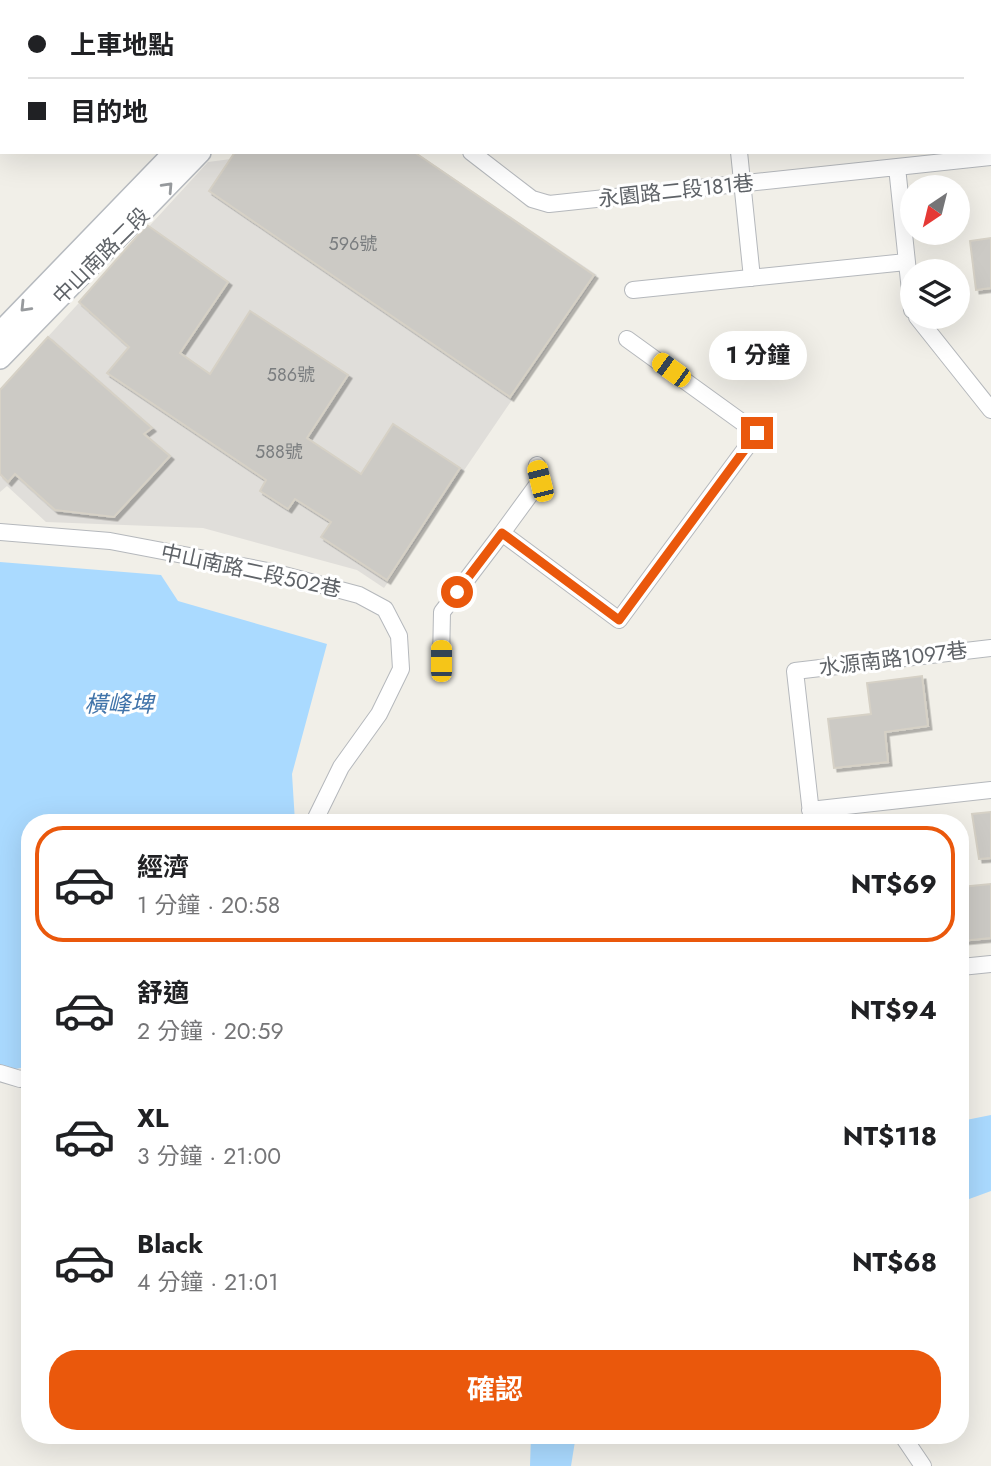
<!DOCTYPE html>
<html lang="zh-TW">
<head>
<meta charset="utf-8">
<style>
  :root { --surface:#fff; --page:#f6f6f6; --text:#202124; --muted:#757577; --line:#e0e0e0; --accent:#ea580c }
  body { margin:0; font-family:Jost,"Noto Sans TC",sans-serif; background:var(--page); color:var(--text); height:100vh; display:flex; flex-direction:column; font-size:26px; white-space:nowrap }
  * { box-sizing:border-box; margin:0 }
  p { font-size:23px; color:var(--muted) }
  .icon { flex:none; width:38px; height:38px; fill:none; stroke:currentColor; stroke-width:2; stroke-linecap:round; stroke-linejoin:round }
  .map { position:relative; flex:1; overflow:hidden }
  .drawer { position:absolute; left:21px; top:814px; width:948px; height:630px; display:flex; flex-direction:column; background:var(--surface); border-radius:28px; box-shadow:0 7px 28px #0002 }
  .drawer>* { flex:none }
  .top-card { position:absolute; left:0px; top:0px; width:992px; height:154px; box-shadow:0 7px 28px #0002; display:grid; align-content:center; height:154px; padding:0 28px; background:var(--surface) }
  .needle { width:46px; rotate:215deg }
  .tools { position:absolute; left:900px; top:175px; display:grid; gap:14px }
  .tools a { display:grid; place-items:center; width:70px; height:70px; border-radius:50%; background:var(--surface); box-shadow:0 7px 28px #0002; font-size:35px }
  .end { position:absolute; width:32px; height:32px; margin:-16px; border:9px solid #ea580c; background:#fff; box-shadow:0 0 0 4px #fff }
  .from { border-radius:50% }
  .bubble { position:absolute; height:49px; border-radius:24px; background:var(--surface); box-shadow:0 7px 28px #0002; font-size:23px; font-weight:700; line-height:49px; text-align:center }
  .car { position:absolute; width:21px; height:42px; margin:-21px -10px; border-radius:9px; box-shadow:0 0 5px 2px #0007; background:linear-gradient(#f5c518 24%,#345 0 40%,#f5c518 0 76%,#345 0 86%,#f5c518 0) }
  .top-card b { display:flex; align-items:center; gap:24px; height:66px; font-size:26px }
  .top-card b+b { border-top:2px solid var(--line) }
  .top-card i { width:18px; height:18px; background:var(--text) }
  ul { padding:12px 0 0; list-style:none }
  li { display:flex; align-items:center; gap:21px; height:116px; margin:0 14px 10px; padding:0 14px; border:4px solid transparent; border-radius:28px }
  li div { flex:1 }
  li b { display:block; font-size:26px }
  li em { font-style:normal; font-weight:700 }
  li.current { border-color:var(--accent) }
  li>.icon { width:63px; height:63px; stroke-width:1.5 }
  .action { display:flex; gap:14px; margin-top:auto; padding:14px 28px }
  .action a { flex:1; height:80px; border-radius:28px; background:var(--accent); color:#fff; font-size:28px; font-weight:700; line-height:80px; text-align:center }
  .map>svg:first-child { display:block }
</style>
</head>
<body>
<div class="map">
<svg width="991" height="1466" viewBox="0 0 991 1466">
  <defs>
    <filter id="shadow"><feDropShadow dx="3.5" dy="3.5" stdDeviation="0" flood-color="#0004"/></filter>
  </defs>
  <rect width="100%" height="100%" fill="#f1efe8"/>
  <path fill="#e0deda" d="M 285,152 L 415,152 L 597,275 L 384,588 L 357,570 L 203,528 L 46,522 L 7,486 L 0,492 L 0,389 L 208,162 Z"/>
  <path fill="#aadaff" d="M 0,562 L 161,575 L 178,601 L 327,644 L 292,774 L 295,822 L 30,822 L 30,1066 L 11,1070 L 0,1064 Z
    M 991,1115 L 991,1191 L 961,1202 L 961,1121 Z
    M 531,1435 L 576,1435 L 571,1466 L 530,1466 Z"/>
  <path fill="#cccac5" stroke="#d6d1c6" stroke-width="2" filter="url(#shadow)" d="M 235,152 L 414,152 L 594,275 L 510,397 L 209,191 Z
    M 147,225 L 228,282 L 180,353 L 210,374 L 250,311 L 348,375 L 307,438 L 361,474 L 393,424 L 460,468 L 387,580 L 321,537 L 331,522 L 295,499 L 288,509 L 260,491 L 266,480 L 107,373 L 129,347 L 79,302 Z
    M 991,238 L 991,288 L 976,290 L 970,241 Z
    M 48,337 L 152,428 L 144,434 L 170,456 L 114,517 L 55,510 L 15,474 L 8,482 L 0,474 L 0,390 Z
    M 922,676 L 928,726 L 885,732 L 888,762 L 834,768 L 828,719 L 871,714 L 867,683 Z
    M 991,812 L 991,858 L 979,859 L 972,814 Z
    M 991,884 L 991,938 L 961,941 L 961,887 Z"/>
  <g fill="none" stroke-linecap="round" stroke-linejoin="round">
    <defs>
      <path id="minor" d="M 976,0 L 977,2
        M 990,51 L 991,53
        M 471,152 L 532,199 L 549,204 L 991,157
        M 739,152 L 752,278
        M 897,167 L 912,310
        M 633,290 L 906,262
        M 917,317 L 991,410
        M 537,465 L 540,481 L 502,533 L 619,620 L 757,433 L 627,339
        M 0,532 L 110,541 L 273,572 L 359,595 L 385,609 L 399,636 L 401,669 L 379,714 L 341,767 L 314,822
        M 441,661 L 442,612 L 502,533
        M 810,810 L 991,790
        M 812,822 L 795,671 L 991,648
        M 961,967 L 991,964
        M 0,1073 L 20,1079 L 30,1077
        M 902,1435 L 923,1466"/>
      <path id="tertiary" d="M 64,2 L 66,0
        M 0,64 L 2,62"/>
      <path id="secondary" d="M 15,2 L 16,0
        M 42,2 L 43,0
        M 303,2 L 304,0
        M 332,2 L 334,0
        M 0,17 L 2,15
        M 0,42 L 2,40
        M 0,333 L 175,152
        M 0,358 L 200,152"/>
    </defs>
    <use href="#minor" stroke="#b5b8bc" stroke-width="18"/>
    <use href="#tertiary" stroke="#b5b8bc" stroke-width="22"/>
    <use href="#secondary" stroke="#b6babf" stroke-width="24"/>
    <use href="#minor" stroke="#fff" stroke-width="16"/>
    <use href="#tertiary" stroke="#fff" stroke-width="19"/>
    <use href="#secondary" stroke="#fff" stroke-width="21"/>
  </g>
  <defs><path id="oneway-chevron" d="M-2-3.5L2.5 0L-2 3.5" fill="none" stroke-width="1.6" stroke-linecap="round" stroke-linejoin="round" transform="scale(1.75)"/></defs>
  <g stroke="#979a9d">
    <use href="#oneway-chevron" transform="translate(168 187) rotate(-47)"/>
    <use href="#oneway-chevron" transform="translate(25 307) rotate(134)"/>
  </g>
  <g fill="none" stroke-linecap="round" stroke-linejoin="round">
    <path stroke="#ea580c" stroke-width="9" d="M 457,592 L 502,533 L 619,620 L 757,433"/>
  </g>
  <g text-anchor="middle" stroke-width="6" stroke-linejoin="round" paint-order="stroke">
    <g font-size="18" fill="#7a7d7f">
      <text x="353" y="250">596號</text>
      <text x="291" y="381">586號</text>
      <text x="279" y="458">588號</text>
    </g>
    <g font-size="21" fill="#5f6368" stroke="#fff">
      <text transform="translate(676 191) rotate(-6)" y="7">永園路二段181巷</text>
      <text transform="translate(101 256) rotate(-45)" y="7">中山南路二段</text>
      <text transform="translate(251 571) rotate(12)" y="7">中山南路二段502巷</text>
      <text transform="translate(893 659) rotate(-7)" y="7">水源南路1097巷</text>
    </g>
    <g font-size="23" font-style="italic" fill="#4174aa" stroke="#fff">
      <text x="119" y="712">橫峰埤</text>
    </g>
  </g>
</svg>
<div class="tools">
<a><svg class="needle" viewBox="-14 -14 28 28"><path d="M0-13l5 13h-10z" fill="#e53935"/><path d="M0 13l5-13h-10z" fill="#757577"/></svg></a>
<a><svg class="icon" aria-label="layers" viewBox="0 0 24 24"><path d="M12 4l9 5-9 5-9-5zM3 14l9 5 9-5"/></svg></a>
</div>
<i class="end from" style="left:457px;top:592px"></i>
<i class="end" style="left:757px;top:433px"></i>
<div class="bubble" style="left:709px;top:331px;width:98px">1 分鐘</div>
<i class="car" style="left:671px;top:370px;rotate:306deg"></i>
<i class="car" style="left:540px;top:481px;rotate:346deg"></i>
<i class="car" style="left:441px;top:661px;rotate:0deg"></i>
<div class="top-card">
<b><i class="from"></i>上車地點</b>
<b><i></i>目的地</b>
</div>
<section class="drawer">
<ul>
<li class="current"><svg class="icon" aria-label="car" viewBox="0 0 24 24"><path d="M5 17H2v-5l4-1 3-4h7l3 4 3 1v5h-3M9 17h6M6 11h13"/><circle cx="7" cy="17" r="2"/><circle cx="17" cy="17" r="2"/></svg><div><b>經濟</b><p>1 分鐘 · 20:58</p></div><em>NT$69</em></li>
<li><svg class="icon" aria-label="car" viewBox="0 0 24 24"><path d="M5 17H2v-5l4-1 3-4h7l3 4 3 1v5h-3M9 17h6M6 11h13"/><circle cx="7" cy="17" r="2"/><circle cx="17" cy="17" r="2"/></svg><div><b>舒適</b><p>2 分鐘 · 20:59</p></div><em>NT$94</em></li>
<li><svg class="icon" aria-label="car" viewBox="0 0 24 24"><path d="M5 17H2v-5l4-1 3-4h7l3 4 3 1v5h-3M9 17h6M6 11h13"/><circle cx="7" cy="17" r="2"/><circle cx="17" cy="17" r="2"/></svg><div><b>XL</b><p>3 分鐘 · 21:00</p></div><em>NT$118</em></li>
<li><svg class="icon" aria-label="car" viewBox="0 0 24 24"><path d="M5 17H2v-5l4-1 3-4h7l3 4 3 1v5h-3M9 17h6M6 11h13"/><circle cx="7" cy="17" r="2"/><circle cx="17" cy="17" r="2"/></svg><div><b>Black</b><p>4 分鐘 · 21:01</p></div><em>NT$68</em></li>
</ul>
<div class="action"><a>確認</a></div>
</section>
</div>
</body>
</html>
